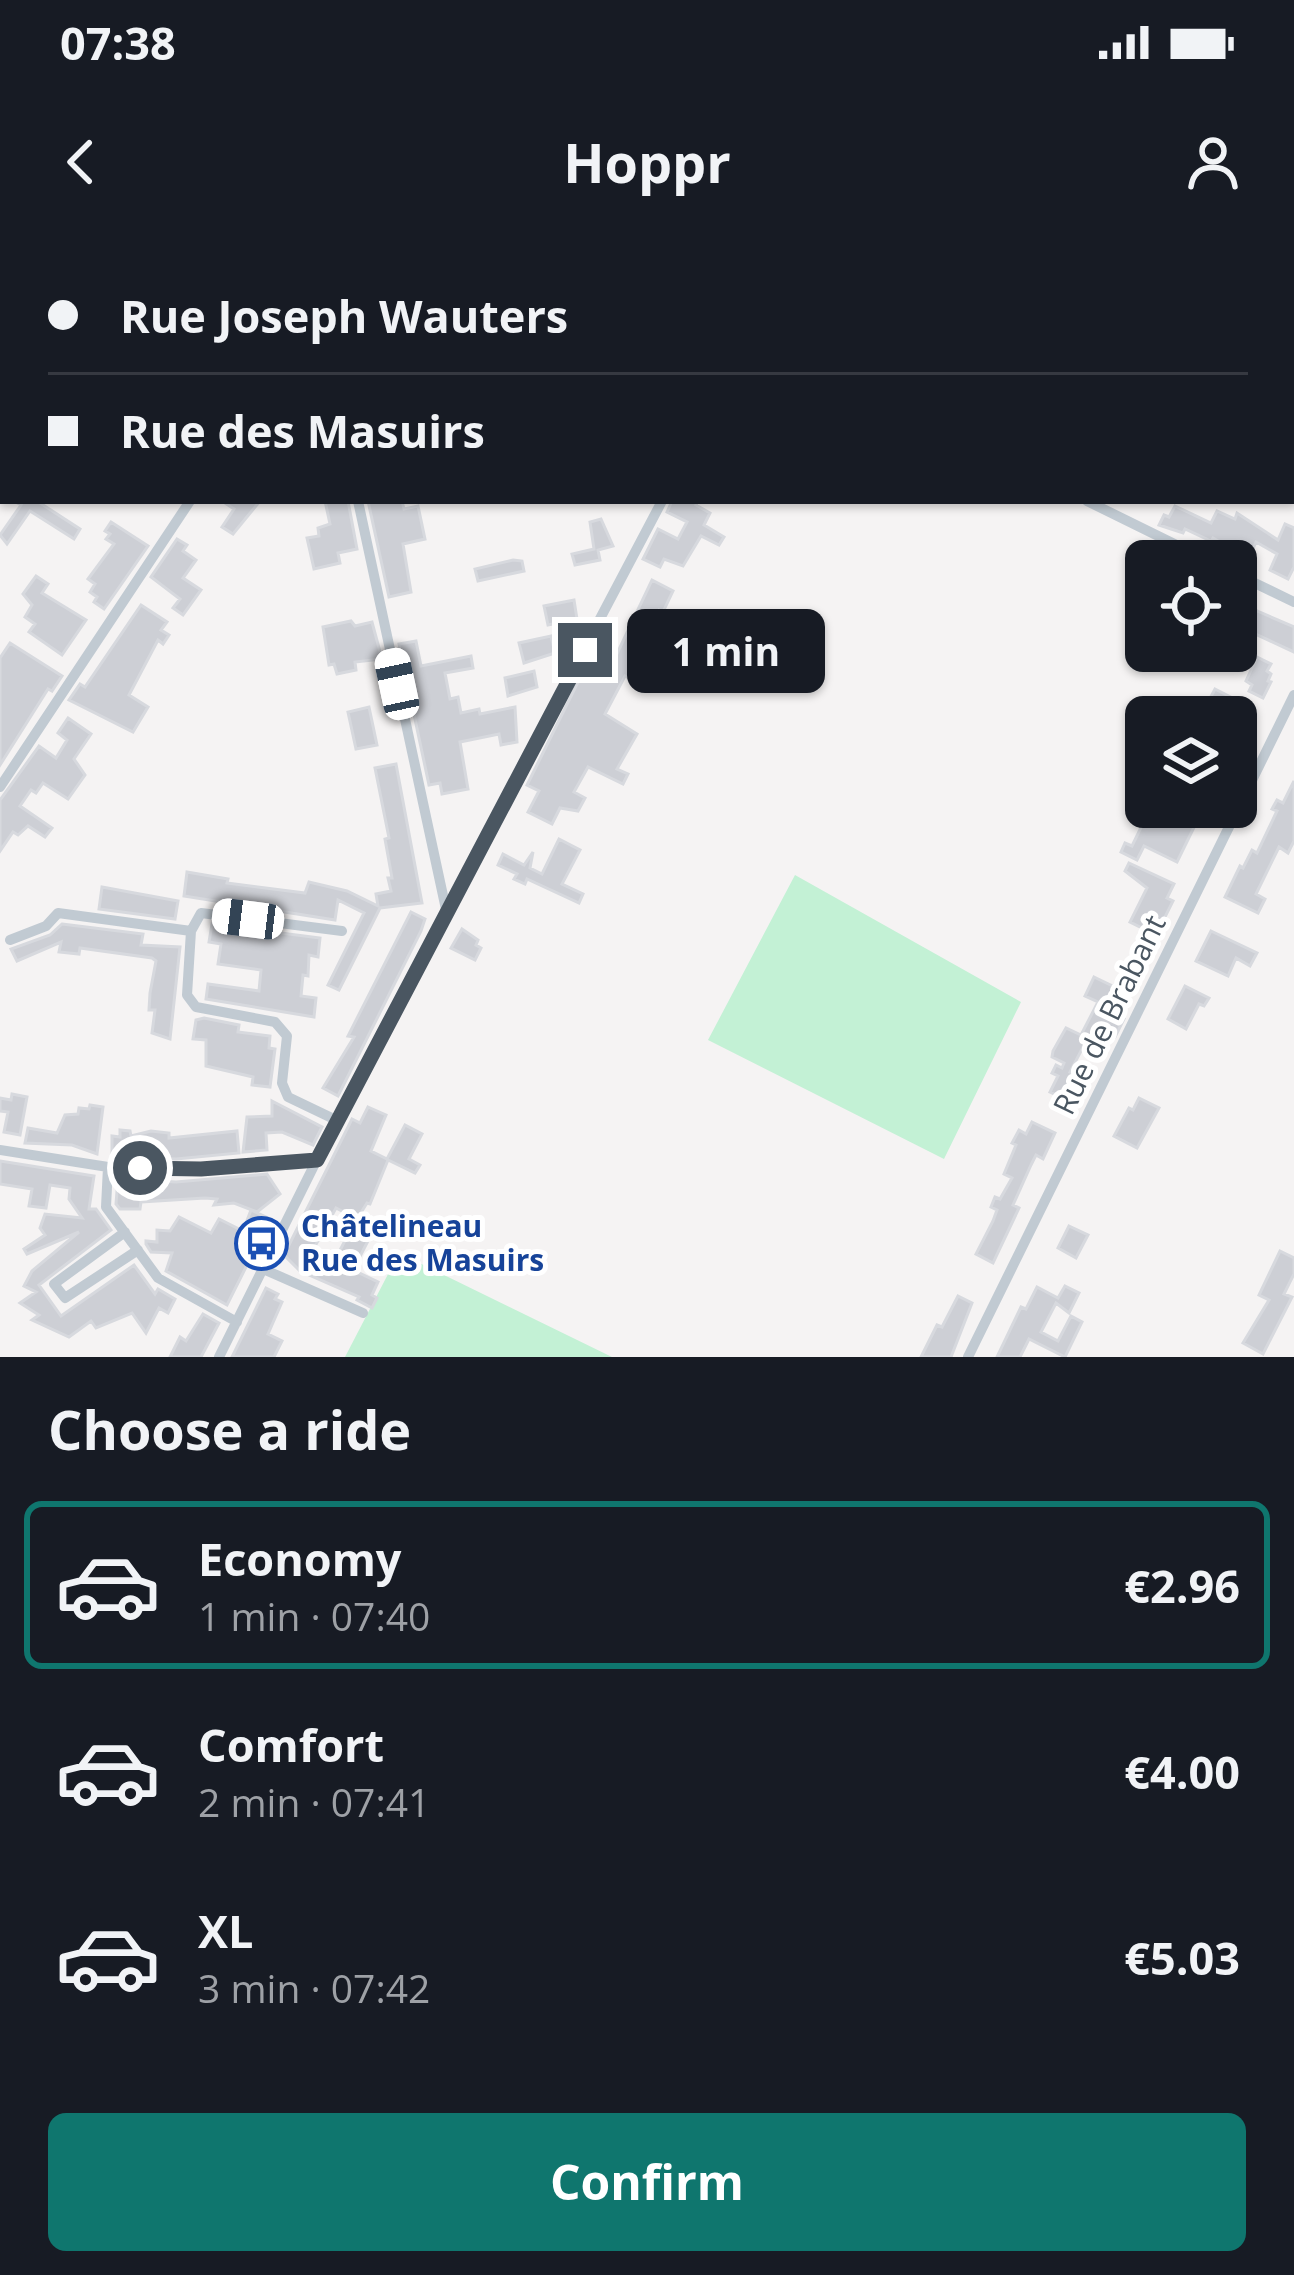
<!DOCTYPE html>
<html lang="en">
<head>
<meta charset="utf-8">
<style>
  :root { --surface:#171b24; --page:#20242c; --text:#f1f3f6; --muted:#9ea1a6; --line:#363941; --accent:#0f766e }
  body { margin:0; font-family:"Open Sans",sans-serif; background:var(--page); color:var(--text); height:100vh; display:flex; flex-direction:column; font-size:45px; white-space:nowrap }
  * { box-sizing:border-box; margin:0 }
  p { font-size:39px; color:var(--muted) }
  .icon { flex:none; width:66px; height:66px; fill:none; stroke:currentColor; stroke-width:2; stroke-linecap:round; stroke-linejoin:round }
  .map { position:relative; height:1117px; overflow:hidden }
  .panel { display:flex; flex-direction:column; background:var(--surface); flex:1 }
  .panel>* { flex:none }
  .top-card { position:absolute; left:0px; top:0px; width:1296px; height:264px; box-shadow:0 3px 9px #0004; display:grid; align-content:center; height:264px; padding:0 48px; background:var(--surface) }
  .tools { position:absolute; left:1125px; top:300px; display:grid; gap:24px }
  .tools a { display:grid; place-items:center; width:132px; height:132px; border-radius:18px; background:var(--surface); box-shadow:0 3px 9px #0004; font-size:60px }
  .end { position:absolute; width:54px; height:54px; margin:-27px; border:15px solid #4a5661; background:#fff; box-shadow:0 0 0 6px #fff }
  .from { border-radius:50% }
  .bubble { position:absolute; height:84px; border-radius:18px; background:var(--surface); box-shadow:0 3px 9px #0004; font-size:39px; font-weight:700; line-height:84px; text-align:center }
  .car { position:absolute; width:36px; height:72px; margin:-36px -18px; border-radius:15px; box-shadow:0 0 9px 3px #0007; background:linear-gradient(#fff 24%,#345 0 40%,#fff 0 76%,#345 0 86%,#fff 0) }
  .top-card b { display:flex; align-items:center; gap:42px; height:114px; font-size:45px }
  .top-card b+b { border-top:3px solid var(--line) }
  .top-card i { width:30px; height:30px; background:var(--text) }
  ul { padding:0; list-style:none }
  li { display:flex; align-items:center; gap:36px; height:168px; margin:0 24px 18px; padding:0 24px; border:6px solid transparent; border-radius:18px }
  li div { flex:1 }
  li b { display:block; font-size:45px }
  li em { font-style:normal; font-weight:700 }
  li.active { border-color:var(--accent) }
  li>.icon { width:108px; height:108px; stroke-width:1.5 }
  h2 { padding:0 48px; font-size:54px; line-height:144px }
  .button { display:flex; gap:24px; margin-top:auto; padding:24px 48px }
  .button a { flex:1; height:138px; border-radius:18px; background:var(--accent); color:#fff; font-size:48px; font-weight:700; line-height:138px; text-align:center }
  .status { display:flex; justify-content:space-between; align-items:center; height:84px; padding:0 60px; background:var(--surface); direction:ltr }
  .status svg { height:33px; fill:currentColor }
  header { display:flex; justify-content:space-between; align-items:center; height:156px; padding:0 48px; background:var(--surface); font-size:54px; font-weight:700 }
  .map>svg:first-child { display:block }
</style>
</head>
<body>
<div class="status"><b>07:38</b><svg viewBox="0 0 49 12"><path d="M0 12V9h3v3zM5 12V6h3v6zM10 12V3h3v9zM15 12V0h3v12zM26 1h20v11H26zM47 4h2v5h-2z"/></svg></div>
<header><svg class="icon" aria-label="back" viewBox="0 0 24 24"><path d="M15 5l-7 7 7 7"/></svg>Hoppr<svg class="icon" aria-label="person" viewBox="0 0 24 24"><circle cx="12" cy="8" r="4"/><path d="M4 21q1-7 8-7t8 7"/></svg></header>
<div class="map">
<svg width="1294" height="1117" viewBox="0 0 1294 1117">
  <rect width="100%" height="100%" fill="#f5f3f3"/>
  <path fill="#c3f1d5" d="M 795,635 L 1021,762 L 944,919 L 708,800 Z
    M 399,1013 L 612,1117 L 345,1117 Z"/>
  <path fill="#cdcfd5" stroke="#d7d9de" stroke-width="3" d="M 14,261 L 37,261 L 80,289 L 74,299 L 30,271 L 7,304 L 0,295 L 21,265 Z
    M 222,261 L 260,261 L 233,294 L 222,287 L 234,269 Z
    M 325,261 L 348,261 L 357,309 L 338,313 L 340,323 L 314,329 L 307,298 L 319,296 L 318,288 L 330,284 Z
    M 368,261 L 402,261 L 404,269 L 418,266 L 425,299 L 403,304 L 411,352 L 389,357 Z
    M 672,261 L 698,261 L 696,265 L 710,273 L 704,285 L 724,297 L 719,305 L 701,296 L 683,326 L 664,319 L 660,327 L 643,319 L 658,289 L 678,299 L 687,282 L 667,272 Z
    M 1175,266 L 1211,283 L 1217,271 L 1235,279 L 1237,273 L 1278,300 L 1285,284 L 1294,288 L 1294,327 L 1288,339 L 1270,330 L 1277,314 L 1256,302 L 1248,319 L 1213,298 L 1211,301 L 1185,289 L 1183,293 L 1159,285 L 1164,275 L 1169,277 Z
    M 601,279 L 613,306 L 598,310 L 600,320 L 575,325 L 572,314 L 594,309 L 590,282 Z
    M 111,282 L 148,306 L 104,369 L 94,362 L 97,357 L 90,352 L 95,344 L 88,339 L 114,304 L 106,299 L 110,294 L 105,291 Z
    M 177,299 L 187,305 L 183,311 L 196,320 L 183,338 L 201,350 L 183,375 L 173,368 L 180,359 L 151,337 Z
    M 513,320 L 522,321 L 524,331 L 478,341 L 475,329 Z
    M 36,336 L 48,344 L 42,353 L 86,380 L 62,415 L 29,392 L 35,384 L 25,377 L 32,365 L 23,354 Z
    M 652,340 L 673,351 L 663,372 L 659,370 L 629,438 L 625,436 L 605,474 L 637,494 L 617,529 L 628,534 L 623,544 L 588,527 L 574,552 L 585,558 L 578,571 L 560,568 L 552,584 L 528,572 L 539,551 L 527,545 L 586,426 L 603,434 L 611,418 L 614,420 Z
    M 574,360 L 577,379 L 548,385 L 544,366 Z
    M 1239,363 L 1294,387 L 1294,412 L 1236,385 Z
    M 141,365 L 167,382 L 161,390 L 169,395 L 163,404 L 158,400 L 129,455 L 148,467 L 133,492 L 69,460 L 80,444 L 85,447 Z
    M 351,381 L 355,386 L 372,382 L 382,419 L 355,422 L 356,430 L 337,434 L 334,424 L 329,425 L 323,387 Z
    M 551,396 L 555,413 L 524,423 L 519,403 Z
    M 416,401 L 421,426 L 471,416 L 473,428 L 445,433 L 450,459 L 458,457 L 461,473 L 479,469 L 480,474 L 515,467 L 517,502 L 501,505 L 499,494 L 460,502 L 468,549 L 442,554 L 440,543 L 429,545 L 399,404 Z
    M 10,403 L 62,436 L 52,451 L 48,449 L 0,525 L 0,418 Z
    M 1257,417 L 1271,424 L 1267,431 L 1271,434 L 1268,441 L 1271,442 L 1263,458 L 1249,451 L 1252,445 L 1246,441 Z
    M 534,431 L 537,447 L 508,456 L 505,438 Z
    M 1215,449 L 1248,466 L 1241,480 L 1226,472 L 1224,477 L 1200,477 Z
    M 369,467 L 377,505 L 356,509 L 348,472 Z
    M 68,478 L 91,494 L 74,519 L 85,535 L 68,559 L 43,543 L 36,553 L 31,550 L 20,566 L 52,588 L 45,597 L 28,586 L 18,595 L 13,592 L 0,611 L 0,560 L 39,506 L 56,518 L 67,500 L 58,493 Z
    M 396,524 L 422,663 L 380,668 L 339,750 L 328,745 L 364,673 L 338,660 L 335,680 L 184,656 L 187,632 L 228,639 L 227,643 L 305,653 L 309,642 L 347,651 L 378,666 L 376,654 L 391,651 L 388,638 L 392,638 L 385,599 L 389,598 L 375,528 Z
    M 1294,541 L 1294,601 L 1288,613 L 1279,607 L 1256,654 L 1265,659 L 1258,673 L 1225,657 L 1240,626 L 1243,628 L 1252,610 L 1257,613 L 1277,571 L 1272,569 L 1277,560 L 1283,563 Z
    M 1160,567 L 1204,567 L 1177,622 L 1144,606 L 1137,620 L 1121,612 L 1125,603 L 1132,606 L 1147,575 L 1153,579 Z
    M 559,599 L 580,610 L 562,644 L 583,654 L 579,663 L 527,639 L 525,644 L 514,639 L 517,634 L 498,625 L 503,614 L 524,625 L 533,612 L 530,628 L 542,634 Z
    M 1129,623 L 1174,644 L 1167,658 L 1173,661 L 1160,687 L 1145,682 L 1142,688 L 1130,682 L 1147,648 L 1125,631 Z
    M 102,647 L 178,661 L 175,679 L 99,669 Z
    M 411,672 L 425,679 L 421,691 L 338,856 L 323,848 L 354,797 L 348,796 Z
    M 62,684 L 143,694 L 141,705 L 180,707 L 170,799 L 152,793 L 155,770 L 149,770 L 150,753 L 156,721 L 152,718 L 80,708 L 79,714 L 59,712 L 61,702 L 17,721 L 11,709 L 50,695 Z
    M 212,684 L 320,698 L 318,717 L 309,715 L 308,736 L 303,735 L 301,756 L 316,758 L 314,777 L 206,759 L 208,744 L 259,751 L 261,730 L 218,724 L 221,704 L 209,702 Z
    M 462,689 L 478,700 L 476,705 L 481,708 L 475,720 L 451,708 Z
    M 1211,691 L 1257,713 L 1250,726 L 1236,718 L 1228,736 L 1196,721 Z
    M 1094,737 L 1127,753 L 1116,775 L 1124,779 L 1115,797 L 1104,792 L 1094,813 L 1083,807 L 1070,832 L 1082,838 L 1067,860 L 1050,852 L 1058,836 L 1052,833 L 1056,825 L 1062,828 L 1064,823 L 1052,817 L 1053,811 L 1066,788 L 1081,795 L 1098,762 L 1085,756 Z
    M 1185,746 L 1209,758 L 1204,766 L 1199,764 L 1186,789 L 1168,779 Z
    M 204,778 L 239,785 L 238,792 L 270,796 L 269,808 L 275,809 L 270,847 L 252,845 L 253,837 L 206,826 L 206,800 L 193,799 L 196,780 Z
    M 12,854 L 27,857 L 20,895 L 4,892 L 8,872 L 0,871 L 0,858 L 11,860 Z
    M 1139,858 L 1159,868 L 1137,908 L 1114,896 L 1129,868 L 1133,870 Z
    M 272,861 L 322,887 L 313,905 L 282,892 L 266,893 L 267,910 L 243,912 L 247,877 L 272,876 Z
    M 90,865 L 103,867 L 97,914 L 72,905 L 25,903 L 28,888 L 57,893 L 65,875 L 78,874 L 79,868 L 89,869 Z
    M 368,867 L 386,875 L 371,911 L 387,919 L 405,885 L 422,894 L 409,919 L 420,925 L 415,933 L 388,920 L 370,964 L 367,963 L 357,979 L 336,968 L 314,1008 L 336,1018 L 353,985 L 371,995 L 353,1030 L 378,1042 L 372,1055 L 377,1058 L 372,1068 L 357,1060 L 359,1057 L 300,1031 L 284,1015 L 352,879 L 360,883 Z
    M 1032,882 L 1055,893 L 1043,919 L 1036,915 L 1031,925 L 1013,965 L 1019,968 L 993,1023 L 976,1014 L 993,981 L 997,970 L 991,967 L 995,957 L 1000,959 L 1012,938 L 1004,934 L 1016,905 L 1012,903 L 1019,890 L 1026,894 Z
    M 120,890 L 130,891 L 131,896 L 151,891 L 169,893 L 169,898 L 237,891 L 239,913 L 176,919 L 112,916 L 112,896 L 120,897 Z
    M 0,921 L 94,936 L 89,969 L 96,969 L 111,990 L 39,1045 L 61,1076 L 134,1025 L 155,1054 L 158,1049 L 175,1059 L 168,1073 L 159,1068 L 146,1093 L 132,1073 L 96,1088 L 91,1081 L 69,1097 L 32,1080 L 39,1075 L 20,1063 L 36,1052 L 24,1046 L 32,1031 L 79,992 L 27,1014 L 24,1009 L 45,995 L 40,988 L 45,974 L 82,978 L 69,959 L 70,948 L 50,945 L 46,968 L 29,966 L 32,949 L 0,944 Z
    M 267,934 L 280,954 L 257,972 L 234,963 L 214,965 L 217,959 L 205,958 L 141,962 L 140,969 L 120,969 L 116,964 L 118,938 L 176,942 Z
    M 251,970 L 270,979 L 227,1065 L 166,1031 L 172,1013 L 151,1012 L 146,1004 L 146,1001 L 157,1002 L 157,990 L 170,991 L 179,977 L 211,993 L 219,979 L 243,991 Z
    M 1069,986 L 1088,995 L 1076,1018 L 1058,1008 Z
    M 1280,1011 L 1294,1018 L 1294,1034 L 1284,1054 L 1292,1057 L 1263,1114 L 1243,1103 L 1269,1060 L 1259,1055 Z
    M 1065,1046 L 1079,1053 L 1069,1073 L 1056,1063 L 1041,1092 L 1058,1101 L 1071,1076 L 1082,1082 L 1065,1117 L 1029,1099 L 1020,1117 L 997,1117 L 1021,1067 L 1026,1069 L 1037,1047 L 1058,1058 Z
    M 266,1048 L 278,1054 L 275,1059 L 282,1062 L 268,1094 L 282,1101 L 274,1117 L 232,1117 Z
    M 958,1056 L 972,1063 L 951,1117 L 921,1117 L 937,1085 L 942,1087 Z
    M 203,1074 L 219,1083 L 201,1117 L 170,1117 L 180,1097 L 186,1101 Z"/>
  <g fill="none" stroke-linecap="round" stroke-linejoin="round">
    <path stroke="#c1cad2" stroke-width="10" d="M 318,3 L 318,0
      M 794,3 L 795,0
      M 0,157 L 3,157
      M 358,261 L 447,674
      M 1087,261 L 1209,321
      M 1236,334 L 1294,362
      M 0,547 L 190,261
      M 191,691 L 187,755 L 196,767 L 275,782 L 287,796 L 282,843 L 288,857 L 336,880
      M 10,700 L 46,686 L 58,673 L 191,691 L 201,673 L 342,691
      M 0,910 L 108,927 L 201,929 L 317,920
      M 108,927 L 106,967 L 158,1038 L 237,1082
      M 125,992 L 54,1044 L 65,1058 L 138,1010
      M 263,1029 L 363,1073
      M 219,1117 L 350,853 L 662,261
      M 968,1117 L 1294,455"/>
  </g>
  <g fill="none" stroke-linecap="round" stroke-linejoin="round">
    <path stroke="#4a5661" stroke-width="15" d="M 140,928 L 201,929 L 317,920 L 585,410"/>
  </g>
  <defs>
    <symbol id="bus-ring" viewBox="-11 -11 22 22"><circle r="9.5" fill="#fff" stroke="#1a4fb4" stroke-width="1.5"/><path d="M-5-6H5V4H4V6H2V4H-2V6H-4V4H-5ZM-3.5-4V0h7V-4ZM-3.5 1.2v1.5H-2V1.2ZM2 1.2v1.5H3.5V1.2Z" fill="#1a4fb4"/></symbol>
  </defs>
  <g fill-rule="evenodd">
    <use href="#bus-ring" x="232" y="974" width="59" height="59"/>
  </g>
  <g text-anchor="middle" stroke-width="10" stroke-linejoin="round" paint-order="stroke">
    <g font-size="30" fill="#4a5661" stroke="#fff">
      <text transform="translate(1110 775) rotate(-64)" y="10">Rue de Brabant</text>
    </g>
    <g font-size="30" font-weight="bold" fill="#164399" stroke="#fff" text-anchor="start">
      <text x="301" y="997">Châtelineau<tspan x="301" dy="34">Rue des Masuirs</tspan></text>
    </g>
  </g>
</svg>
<div class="tools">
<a><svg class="icon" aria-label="locate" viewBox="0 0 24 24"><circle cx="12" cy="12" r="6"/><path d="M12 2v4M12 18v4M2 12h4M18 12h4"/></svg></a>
<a><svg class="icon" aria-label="layers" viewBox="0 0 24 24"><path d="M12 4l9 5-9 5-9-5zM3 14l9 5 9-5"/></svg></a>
</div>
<i class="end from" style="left:140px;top:928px"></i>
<i class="end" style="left:585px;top:410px"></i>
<div class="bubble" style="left:627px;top:369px;width:198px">1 min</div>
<i class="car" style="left:397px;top:444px;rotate:348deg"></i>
<i class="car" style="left:248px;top:679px;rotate:277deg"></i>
<div class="top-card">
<b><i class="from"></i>Rue Joseph Wauters</b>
<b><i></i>Rue des Masuirs</b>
</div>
</div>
<section class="panel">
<h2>Choose a ride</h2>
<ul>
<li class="active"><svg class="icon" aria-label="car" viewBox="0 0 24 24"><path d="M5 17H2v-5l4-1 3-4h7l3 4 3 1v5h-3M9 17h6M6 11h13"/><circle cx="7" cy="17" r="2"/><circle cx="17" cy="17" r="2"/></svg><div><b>Economy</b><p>1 min · 07:40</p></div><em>€2.96</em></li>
<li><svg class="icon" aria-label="car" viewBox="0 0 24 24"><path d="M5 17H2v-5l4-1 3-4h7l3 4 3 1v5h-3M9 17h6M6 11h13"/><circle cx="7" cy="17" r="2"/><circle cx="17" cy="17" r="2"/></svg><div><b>Comfort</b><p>2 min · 07:41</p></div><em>€4.00</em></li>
<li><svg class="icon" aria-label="car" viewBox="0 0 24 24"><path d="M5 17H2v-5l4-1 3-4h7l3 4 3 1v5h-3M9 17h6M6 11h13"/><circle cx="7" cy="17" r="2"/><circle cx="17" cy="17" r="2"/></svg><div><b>XL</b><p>3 min · 07:42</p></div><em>€5.03</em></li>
</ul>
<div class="button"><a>Confirm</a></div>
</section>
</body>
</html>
